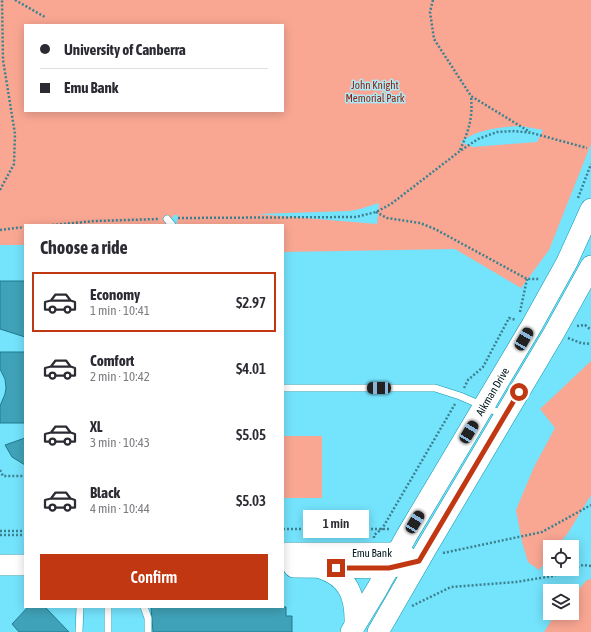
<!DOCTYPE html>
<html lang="en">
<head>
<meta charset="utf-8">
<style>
  :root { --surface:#fff; --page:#f2f2f3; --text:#2b2b33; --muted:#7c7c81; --line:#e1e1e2; --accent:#c03712 }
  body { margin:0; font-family:"Asap Condensed",sans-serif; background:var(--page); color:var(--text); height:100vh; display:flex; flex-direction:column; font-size:15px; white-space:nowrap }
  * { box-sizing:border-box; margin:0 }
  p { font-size:13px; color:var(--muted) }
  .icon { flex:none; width:22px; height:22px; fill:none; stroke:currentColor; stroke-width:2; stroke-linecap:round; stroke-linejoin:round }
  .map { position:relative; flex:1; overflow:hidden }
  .side { position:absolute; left:24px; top:224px; width:260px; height:384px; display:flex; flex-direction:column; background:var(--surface); border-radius:0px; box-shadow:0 2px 10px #0003 }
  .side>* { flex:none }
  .banner { position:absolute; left:24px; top:24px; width:260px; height:88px; border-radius:0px; box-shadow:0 2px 10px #0003; display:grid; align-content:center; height:88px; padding:0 16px; background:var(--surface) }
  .fabs { position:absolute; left:543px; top:540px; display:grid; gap:8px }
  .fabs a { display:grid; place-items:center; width:36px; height:36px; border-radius:0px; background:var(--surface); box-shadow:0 2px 10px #0003; font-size:20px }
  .end { position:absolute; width:18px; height:18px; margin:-9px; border:5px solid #c03712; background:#fff; box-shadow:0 0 0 2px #fff }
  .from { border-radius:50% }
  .bubble { position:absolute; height:28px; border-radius:0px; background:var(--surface); box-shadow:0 2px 10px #0003; font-size:13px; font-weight:600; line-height:28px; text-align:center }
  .car { position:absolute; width:12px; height:24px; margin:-12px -6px; border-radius:5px; box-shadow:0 0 3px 1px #0007; background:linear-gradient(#222 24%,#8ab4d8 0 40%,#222 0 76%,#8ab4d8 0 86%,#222 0) }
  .banner b { display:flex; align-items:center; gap:14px; height:38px; font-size:15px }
  .banner b+b { border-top:1px solid var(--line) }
  .banner i { width:10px; height:10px; background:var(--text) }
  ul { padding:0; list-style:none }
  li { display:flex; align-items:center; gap:12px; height:60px; margin:0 8px 6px; padding:0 8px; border:2px solid transparent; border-radius:0px }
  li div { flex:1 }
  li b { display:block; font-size:15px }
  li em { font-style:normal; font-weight:600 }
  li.selected { border-color:var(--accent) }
  li>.icon { width:36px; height:36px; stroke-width:1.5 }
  h2 { padding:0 16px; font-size:18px; line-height:48px }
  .cta { display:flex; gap:8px; margin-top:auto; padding:8px 16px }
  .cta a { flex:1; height:46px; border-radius:0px; background:var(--accent); color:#fff; font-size:16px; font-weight:600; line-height:46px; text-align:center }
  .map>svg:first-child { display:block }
</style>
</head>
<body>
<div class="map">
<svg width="591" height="632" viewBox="0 0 591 632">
  <rect width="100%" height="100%" fill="#74e3fc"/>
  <path fill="#f9a793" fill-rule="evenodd" d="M 0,0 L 591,0 L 591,144 L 549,250 L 521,288 L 455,249 L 283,252 L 283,225 L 178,225 L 177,223 L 178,215 L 174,215 L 168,225 L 25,225 L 25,245 L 0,245 ZM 25,25 L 283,25 L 283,111 L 25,111 ZM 521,126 L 543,130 L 537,142 L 473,147 L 460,142 C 478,129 499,127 521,126 ZM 379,203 L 377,224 L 256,214 L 349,211 L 360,209 Z
    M 591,361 L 591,495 L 568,533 L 557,547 L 550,547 L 550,556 L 539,570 L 528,562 L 522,542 L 516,510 L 534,467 L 555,428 L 540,409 Z
    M 283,436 L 322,436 L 322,498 L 283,498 Z
    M 591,579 L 591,632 L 544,632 L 556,613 L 572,613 L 572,596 L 587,580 Z"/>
  <path fill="#40a2b8" stroke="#217b8e" d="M 0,281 L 25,281 L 25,337 L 0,329 Z
    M 0,352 L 25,352 L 25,423 L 0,423 L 0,406 L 5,394 L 6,388 L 5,379 L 0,369 Z
    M 25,438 L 25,465 L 12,457 L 5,445 Z
    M 28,607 L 45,607 L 69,632 L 19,632 L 12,624 Z
    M 151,607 L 286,607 L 286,616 L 292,616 L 292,632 L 153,632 Z"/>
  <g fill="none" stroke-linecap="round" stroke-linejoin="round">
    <defs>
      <path id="lane" d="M 167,219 L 172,225
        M 283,388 L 435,388 L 460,396 L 504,415
        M 108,607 L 108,632
        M 144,607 L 148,618 L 148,632
        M 79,632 L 80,607"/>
      <g id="secondary">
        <path id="s1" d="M 283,553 L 397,553 L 407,557"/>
        <path d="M 0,565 L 25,565"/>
        <path d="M 294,567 L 389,568 L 401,565"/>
        <path d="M 321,568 C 349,577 356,597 355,625"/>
        <path id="s2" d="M 351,632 L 377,589 L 407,535 L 532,325 L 567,262 L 591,209"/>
        <path d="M 378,632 L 427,547 L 554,333 L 591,266"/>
      </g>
    </defs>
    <use href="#lane" stroke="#1196ae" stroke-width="8"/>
    <use href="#secondary" stroke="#1196ae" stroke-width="22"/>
    <path stroke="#3c8190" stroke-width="2.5" stroke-dasharray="2 2" stroke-linecap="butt" d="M 15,0 L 45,17
      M 433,0 L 430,12 L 434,39 L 471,96 L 530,132
      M 460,150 C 469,130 473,118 471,96
      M 0,190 L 14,164 L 15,134 L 3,60 L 2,0
      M 578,198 L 591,164
      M 376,212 L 387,218 L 420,223 L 435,229 L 527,279 L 539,279
      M 178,218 L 356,217 L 376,212 L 391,204 L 460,151 L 478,139 L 497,132 L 515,131 L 532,133 L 587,148
      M 52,225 L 95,221 L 159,219
      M 0,230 L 25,227
      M 520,312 L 527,279
      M 577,326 L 585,325 L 591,330
      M 568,338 L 581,343 L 591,344
      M 464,388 L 468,380 L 483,367 L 509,318 L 516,320
      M 0,470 L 3,476 L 25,476
      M 283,529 L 391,529
      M 0,531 L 25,531
      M 0,535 L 25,535
      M 374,538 L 374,535 L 382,529 L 455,404
      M 443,553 L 542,532 L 591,505
      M 412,606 L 451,587 L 516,582 L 553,576 L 583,565 L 591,566"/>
    <use href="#lane" stroke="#fff" stroke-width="7"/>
    <use href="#secondary" stroke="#fff" stroke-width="21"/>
  </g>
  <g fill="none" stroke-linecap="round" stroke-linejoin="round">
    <path stroke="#c03712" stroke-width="5" d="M 336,568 L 389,568 L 419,561 L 519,392"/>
  </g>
  <g text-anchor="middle" stroke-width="3" stroke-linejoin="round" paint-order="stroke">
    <g font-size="11" fill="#8d1d00" stroke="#ade9f8">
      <text x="375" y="89">John Knight<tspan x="375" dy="13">Memorial Park</tspan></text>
    </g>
    <g font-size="11" fill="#01181d" stroke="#ade9f8">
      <text dy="4" stroke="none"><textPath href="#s2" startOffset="279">Aikman Drive</textPath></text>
      <text dy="4" stroke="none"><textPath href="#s1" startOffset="89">Emu Bank</textPath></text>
    </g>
  </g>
</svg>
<div class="fabs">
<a><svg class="icon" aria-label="locate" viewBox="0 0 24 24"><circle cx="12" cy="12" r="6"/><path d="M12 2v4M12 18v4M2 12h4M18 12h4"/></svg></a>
<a><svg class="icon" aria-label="layers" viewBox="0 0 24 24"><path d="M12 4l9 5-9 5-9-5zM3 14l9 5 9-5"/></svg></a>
</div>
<i class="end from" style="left:519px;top:392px"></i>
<i class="end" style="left:336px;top:568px"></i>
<div class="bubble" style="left:303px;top:510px;width:66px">1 min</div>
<i class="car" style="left:524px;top:339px;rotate:30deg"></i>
<i class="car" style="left:379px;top:388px;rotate:270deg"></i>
<i class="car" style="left:469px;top:432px;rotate:31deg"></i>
<i class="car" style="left:415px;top:522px;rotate:31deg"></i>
<div class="banner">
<b><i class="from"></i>University of Canberra</b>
<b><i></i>Emu Bank</b>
</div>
<section class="side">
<h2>Choose a ride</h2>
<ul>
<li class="selected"><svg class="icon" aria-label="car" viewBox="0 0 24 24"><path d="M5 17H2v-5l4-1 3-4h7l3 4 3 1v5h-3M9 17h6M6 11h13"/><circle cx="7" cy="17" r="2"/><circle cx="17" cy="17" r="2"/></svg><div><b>Economy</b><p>1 min · 10:41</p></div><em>$2.97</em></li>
<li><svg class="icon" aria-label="car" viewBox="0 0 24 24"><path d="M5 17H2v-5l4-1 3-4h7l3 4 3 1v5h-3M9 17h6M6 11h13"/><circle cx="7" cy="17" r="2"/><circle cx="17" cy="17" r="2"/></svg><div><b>Comfort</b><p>2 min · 10:42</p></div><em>$4.01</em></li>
<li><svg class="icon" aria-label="car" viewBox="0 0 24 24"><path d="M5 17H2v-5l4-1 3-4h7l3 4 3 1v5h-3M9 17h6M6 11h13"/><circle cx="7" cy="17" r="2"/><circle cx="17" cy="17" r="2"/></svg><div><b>XL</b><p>3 min · 10:43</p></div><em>$5.05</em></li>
<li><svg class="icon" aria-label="car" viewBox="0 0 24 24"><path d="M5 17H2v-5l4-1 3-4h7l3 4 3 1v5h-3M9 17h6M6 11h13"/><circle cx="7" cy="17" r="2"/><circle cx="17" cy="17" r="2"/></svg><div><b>Black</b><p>4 min · 10:44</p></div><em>$5.03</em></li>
</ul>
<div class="cta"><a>Confirm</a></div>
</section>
</div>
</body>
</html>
